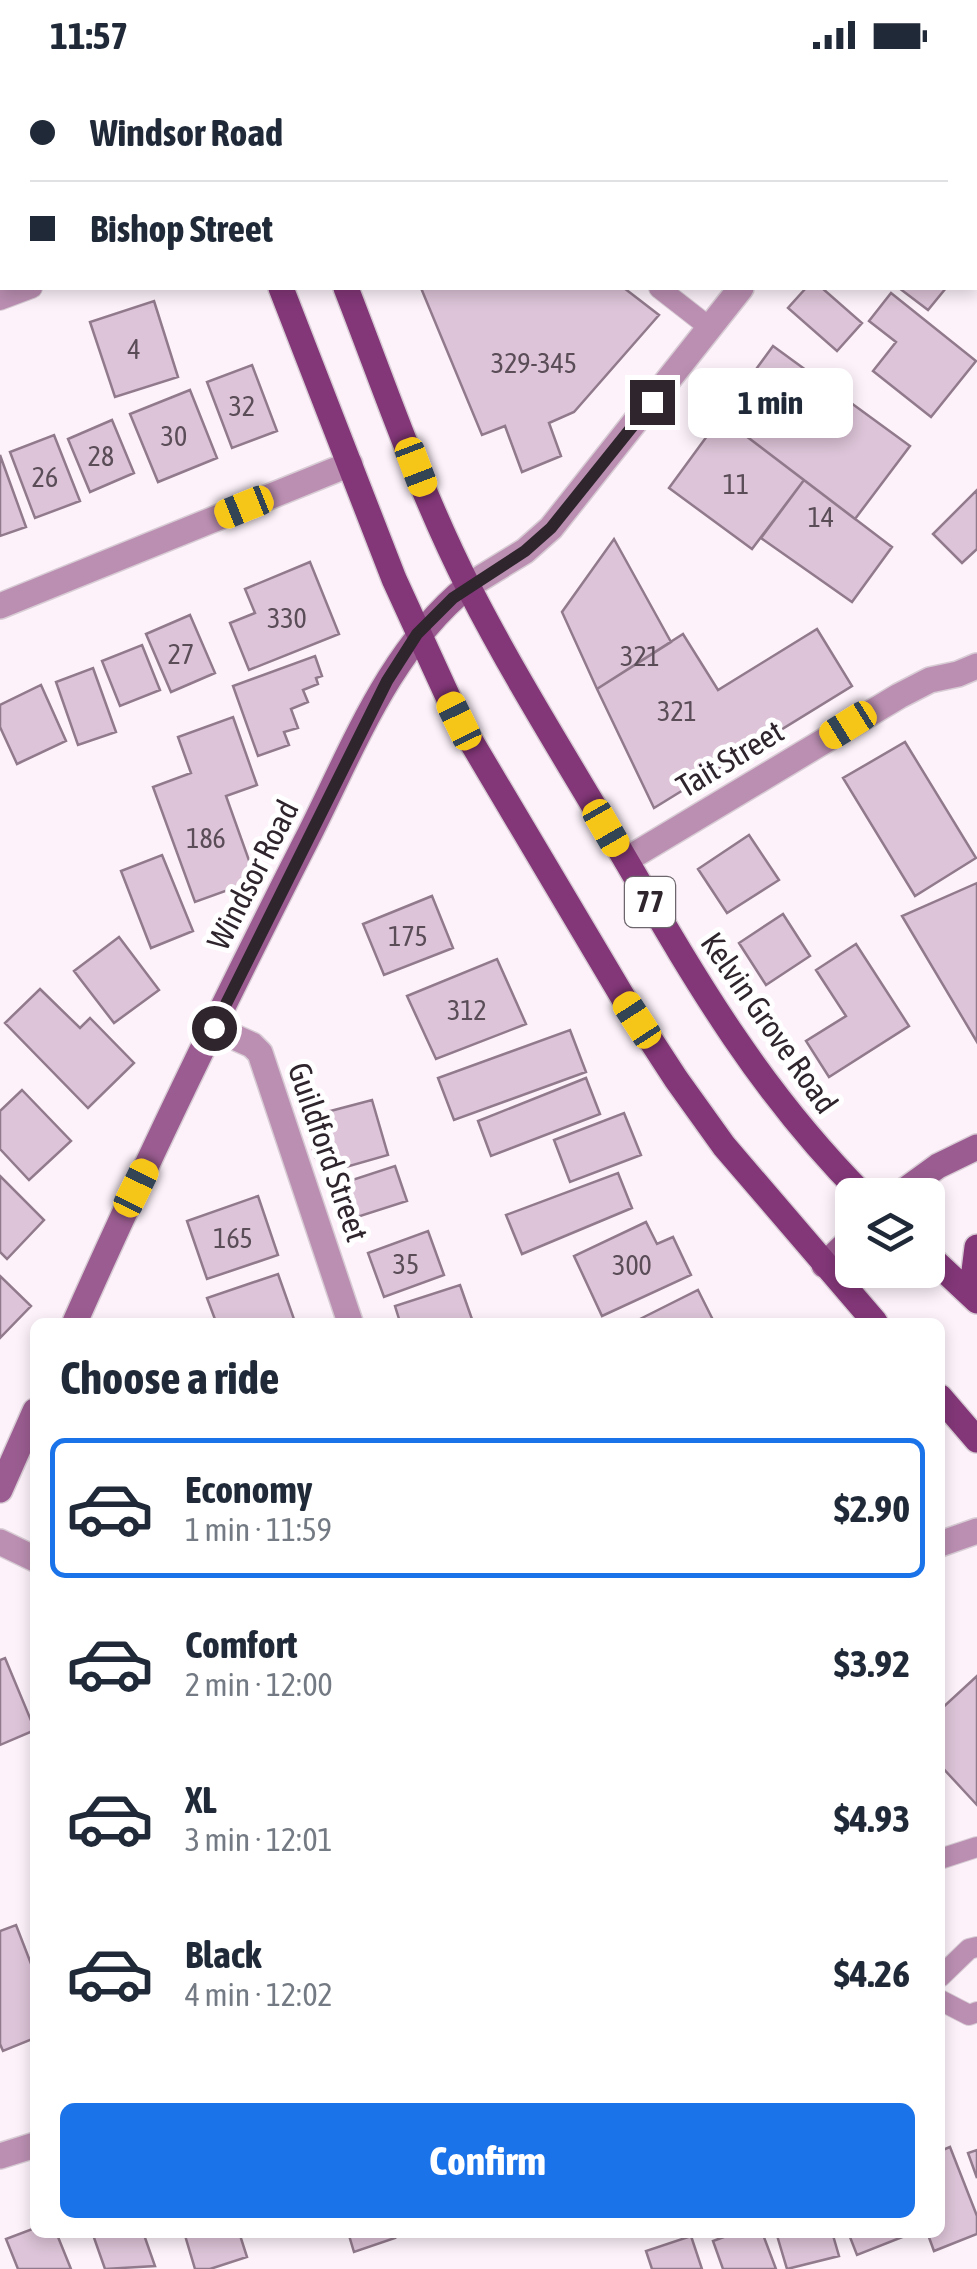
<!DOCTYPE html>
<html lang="en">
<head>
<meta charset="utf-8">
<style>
  :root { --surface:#fff; --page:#f6f6f7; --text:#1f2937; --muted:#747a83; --line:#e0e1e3; --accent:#1a73e8 }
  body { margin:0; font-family:"Asap Condensed",sans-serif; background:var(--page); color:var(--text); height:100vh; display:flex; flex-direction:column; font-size:38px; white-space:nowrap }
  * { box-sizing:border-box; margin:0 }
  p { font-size:32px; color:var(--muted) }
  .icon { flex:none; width:55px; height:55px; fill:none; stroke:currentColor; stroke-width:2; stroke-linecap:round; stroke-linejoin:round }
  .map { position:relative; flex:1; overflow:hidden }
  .panel { position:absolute; left:30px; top:1248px; width:915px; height:920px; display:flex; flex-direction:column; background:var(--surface); border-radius:15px; box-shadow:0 5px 15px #0003 }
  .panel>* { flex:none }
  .hud { position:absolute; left:0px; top:0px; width:978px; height:220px; box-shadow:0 5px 15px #0003; display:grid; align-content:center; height:220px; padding:0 30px; background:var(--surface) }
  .tools { position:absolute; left:835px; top:1108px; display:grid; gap:20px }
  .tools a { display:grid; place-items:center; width:110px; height:110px; border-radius:15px; background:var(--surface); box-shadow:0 5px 15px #0003; font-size:50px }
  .end { position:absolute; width:45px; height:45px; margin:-22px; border:12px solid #2f252d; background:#fff; box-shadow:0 0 0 5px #fff }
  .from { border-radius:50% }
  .bubble { position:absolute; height:70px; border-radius:15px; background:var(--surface); box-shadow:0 5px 15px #0003; font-size:32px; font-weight:700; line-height:70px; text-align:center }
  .car { position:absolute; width:30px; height:60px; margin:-30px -15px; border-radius:12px; box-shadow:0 0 8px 2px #0007; background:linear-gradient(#f5c518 24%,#345 0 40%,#f5c518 0 76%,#345 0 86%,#f5c518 0) }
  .hud b { display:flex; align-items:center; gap:35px; height:95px; font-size:38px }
  .hud b+b { border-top:2px solid var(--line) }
  .hud i { width:25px; height:25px; background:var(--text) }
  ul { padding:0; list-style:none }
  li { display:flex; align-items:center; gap:30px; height:140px; margin:0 20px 15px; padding:0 10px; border:5px solid transparent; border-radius:15px }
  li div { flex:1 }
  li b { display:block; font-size:38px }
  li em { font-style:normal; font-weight:700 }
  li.on { border-color:var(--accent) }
  li>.icon { width:90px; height:90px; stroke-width:1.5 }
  h2 { padding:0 30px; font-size:45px; line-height:120px }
  .action { display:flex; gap:20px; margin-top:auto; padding:20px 30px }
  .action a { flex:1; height:115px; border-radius:15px; background:var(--accent); color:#fff; font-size:40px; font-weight:700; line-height:115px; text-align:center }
  .status { display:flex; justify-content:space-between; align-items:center; height:70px; padding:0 50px; background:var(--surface); direction:ltr }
  .status svg { height:28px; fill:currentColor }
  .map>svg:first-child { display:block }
</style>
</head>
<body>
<div class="status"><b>11:57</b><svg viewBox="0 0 49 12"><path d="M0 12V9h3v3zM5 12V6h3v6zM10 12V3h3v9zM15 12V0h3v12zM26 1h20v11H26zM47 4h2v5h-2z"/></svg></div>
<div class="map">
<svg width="977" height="2199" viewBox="0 0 977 2199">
  <rect width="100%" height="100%" fill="#fdf2fa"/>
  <path fill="#e1a3d5" d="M 0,0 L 153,2 L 2,2 L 0,198 Z"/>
  <path fill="#ddc4d8" stroke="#917a8c" stroke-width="2.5" d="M 637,0 L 773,0 L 635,2 Z
    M 421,218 L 624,218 L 659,245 L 574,342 L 549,353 L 561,386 L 522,402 L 505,356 L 482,365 Z
    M 806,218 L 822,218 L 862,253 L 837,281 L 788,238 Z
    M 899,218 L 946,218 L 928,240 Z
    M 891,223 L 976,291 L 931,347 L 873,301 L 896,272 L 869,251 Z
    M 154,231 L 178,307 L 115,327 L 90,252 Z
    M 773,276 L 910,376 L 855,449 L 721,347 Z
    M 252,295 L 277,361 L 232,378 L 207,312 Z
    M 190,320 L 217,388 L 158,412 L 130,344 Z
    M 721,347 L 804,410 L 752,479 L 669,418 Z
    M 112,350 L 134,403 L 90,422 L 68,369 Z
    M 54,365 L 80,431 L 35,448 L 10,382 Z
    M 0,385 L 26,457 L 0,466 Z
    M 804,410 L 892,477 L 852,532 L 761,468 Z
    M 977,420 L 977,479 L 962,493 L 933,464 Z
    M 614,469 L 671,572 L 597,619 L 562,542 Z
    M 310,492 L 339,564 L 249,600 L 230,553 L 255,543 L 245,519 Z
    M 190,545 L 215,603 L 171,622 L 146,564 Z
    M 817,559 L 852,616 L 654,738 L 597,619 L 683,564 L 718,620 Z
    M 142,575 L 160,620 L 120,636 L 102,591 Z
    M 315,586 L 322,606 L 316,608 L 318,614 L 303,620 L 308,632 L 291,639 L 298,658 L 284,662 L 289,675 L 258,686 L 233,616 Z
    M 93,598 L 116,662 L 78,675 L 56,612 Z
    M 41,615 L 66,671 L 17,694 L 0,657 L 0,635 Z
    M 233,647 L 257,715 L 226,726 L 256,810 L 195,832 L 153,717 L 191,703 L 178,667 Z
    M 905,672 L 976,788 L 915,826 L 843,708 Z
    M 749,765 L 779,810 L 727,843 L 698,799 Z
    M 162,785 L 193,861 L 151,878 L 121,801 Z
    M 977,813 L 977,972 L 902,846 Z
    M 432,826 L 453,878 L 384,905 L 363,854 Z
    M 783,844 L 810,886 L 766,915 L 739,873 Z
    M 119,867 L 159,920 L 114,953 L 74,901 Z
    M 856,874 L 909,956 L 829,1007 L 806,971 L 846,946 L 816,900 Z
    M 497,889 L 526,954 L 436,989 L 407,926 Z
    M 40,919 L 80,958 L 90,948 L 134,993 L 88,1038 L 5,953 Z
    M 570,960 L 586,1002 L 454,1050 L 438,1008 Z
    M 586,1008 L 600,1044 L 491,1086 L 478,1051 Z
    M 22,1020 L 71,1071 L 29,1110 L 0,1079 L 0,1041 Z
    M 372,1030 L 388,1085 L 339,1099 L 334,1081 L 315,1087 L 304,1048 Z
    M 624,1043 L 641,1085 L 570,1112 L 554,1070 Z
    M 395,1096 L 407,1131 L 354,1148 L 343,1113 Z
    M 618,1103 L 632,1138 L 522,1184 L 506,1145 Z
    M 0,1106 L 44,1150 L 7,1189 L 0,1182 Z
    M 258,1126 L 278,1185 L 207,1209 L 187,1151 Z
    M 646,1152 L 657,1174 L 673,1167 L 691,1205 L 602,1246 L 574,1186 Z
    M 428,1161 L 444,1205 L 384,1227 L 368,1183 Z
    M 278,1204 L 295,1252 L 216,1252 L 207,1228 Z
    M 0,1206 L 31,1236 L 0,1268 Z
    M 460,1215 L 473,1252 L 400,1252 L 395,1236 Z
    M 698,1220 L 714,1252 L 634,1252 Z
    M 5,1588 L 35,1660 L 0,1675 L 0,1590 Z
    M 977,1606 L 977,1735 L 940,1695 L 940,1640 Z
    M 16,1855 L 35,1904 L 35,1968 L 3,1981 L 0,1974 L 0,1861 Z
    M 950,2077 L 977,2146 L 977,2164 L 934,2181 L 927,2162 L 940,2162 L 940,2081 Z
    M 977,2080 L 977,2108 L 968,2083 Z
    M 35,2158 L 35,2162 L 56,2162 L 71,2199 L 18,2199 L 6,2169 Z
    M 92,2162 L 143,2162 L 155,2196 L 105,2199 Z
    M 184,2162 L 239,2162 L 247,2187 L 210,2199 L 195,2199 Z
    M 348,2162 L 393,2162 L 395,2168 L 354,2182 Z
    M 737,2162 L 762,2162 L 776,2199 L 723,2199 L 713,2171 Z
    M 776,2162 L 832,2162 L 839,2186 L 787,2199 Z
    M 848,2162 L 904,2162 L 905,2166 L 857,2185 Z
    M 691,2166 L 702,2199 L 652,2199 L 646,2181 Z"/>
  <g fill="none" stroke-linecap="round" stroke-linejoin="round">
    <defs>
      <path id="service" d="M 477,0 L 478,2
        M 659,218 L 709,257
        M 0,230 L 32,218
        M 940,1789 L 977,1777
        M 940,1907 L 969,1879 L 977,1877
        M 940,1930 L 969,1945 L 977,1942"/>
      <path id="minor" d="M 912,2 L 913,0
        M 468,516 L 525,481 L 551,458 L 741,218
        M 0,536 L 350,394
        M 626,790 L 899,626 L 930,610 L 958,604 L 977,596
        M 214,958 L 252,975 L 260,983 L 350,1252
        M 0,1472 L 35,1489
        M 940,1474 L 977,1461
        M 0,2086 L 35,2075"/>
      <path id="secondary" d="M 898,1125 L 938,1096 L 977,1077
        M 824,1195 L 852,1168
        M 75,1252 C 147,1090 225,930 306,771 C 352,681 388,581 468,516
        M 0,1420 L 35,1341"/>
      <path id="primary" d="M 197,0 L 198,2
        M 261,0 L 262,2
        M 281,218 L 394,509 L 459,651 L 624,929 L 676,1009 L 724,1076 L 875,1252
        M 346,218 C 385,318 420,422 469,518 C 516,610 572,698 624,787 C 698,914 759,1020 863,1125
        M 928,1185 L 977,1231
        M 971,1225 L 977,1177
        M 940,1327 L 977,1370"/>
    </defs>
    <use href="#service" stroke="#d8cdd5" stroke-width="22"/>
    <use href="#minor" stroke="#d8cdd5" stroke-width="28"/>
    <use href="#secondary" stroke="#d8cdd5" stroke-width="28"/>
    <use href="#primary" stroke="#d8cdd5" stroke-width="28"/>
    <use href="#service" stroke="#bb8fb2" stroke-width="20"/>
    <use href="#minor" stroke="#bb8fb2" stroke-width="25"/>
    <use href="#secondary" stroke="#9b5d91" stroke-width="25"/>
    <use href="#primary" stroke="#833778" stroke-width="25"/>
  </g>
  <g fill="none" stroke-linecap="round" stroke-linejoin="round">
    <path stroke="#2f252d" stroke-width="12" d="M 214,958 L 387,611 L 417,564 L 453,528 L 525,481 L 551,458 L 652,332"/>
  </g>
  <g text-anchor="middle" stroke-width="10" stroke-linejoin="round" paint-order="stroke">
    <g font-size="28" fill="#5a4d58">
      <text x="134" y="289">4</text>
      <text x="534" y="303">329-345</text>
      <text x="242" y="346">32</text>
      <text x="174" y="376">30</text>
      <text x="101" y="396">28</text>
      <text x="45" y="417">26</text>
      <text x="736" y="424">11</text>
      <text x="821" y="457">14</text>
      <text x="287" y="558">330</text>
      <text x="181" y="594">27</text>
      <text x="640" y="596">321</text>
      <text x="677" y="651">321</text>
      <text x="206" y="778">186</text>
      <text x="408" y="876">175</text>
      <text x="467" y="950">312</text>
      <text x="233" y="1178">165</text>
      <text x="406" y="1204">35</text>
      <text x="632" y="1205">300</text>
    </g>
    <rect fill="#fff" stroke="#6d666c" stroke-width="2.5" x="625" y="807" width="50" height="50" rx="8"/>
    <g font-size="30" font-weight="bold" fill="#2f252d">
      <text x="650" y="842">77</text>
    </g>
    <g font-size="32" fill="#2f252d" stroke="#fff">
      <text transform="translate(730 689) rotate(-31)" y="11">Tait Street</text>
      <text transform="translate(253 805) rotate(-63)" y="11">Windsor Road</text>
      <text transform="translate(769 953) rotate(55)" y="11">Kelvin Grove Road</text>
      <text transform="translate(328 1082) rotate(71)" y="11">Guildford Street</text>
    </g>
  </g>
</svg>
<div class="tools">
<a><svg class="icon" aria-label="layers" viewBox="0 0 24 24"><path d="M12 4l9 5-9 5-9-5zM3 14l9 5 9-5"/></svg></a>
</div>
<i class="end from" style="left:214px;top:958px"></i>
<i class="end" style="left:652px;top:332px"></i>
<div class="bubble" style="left:688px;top:298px;width:165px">1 min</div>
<i class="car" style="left:416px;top:397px;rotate:159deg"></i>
<i class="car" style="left:244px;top:437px;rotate:248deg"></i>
<i class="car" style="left:459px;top:651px;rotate:334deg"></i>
<i class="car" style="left:848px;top:655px;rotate:238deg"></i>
<i class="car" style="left:606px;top:758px;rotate:150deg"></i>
<i class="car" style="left:637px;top:950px;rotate:327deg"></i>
<i class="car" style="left:136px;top:1118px;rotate:26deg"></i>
<div class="hud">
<b><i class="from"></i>Windsor Road</b>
<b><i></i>Bishop Street</b>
</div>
<section class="panel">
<h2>Choose a ride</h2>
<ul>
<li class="on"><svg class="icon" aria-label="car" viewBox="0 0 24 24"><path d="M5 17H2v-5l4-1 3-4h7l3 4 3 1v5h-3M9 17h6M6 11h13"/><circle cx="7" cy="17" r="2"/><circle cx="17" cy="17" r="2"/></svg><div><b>Economy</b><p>1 min · 11:59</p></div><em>$2.90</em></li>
<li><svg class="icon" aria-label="car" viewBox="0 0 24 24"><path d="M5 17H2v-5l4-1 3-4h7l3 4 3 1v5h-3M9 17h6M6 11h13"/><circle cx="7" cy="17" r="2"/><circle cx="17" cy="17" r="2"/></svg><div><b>Comfort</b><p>2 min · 12:00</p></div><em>$3.92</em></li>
<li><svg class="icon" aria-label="car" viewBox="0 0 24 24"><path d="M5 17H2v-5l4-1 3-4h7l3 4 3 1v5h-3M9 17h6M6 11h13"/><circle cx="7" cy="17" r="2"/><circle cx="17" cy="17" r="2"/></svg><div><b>XL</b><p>3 min · 12:01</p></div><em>$4.93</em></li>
<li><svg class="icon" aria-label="car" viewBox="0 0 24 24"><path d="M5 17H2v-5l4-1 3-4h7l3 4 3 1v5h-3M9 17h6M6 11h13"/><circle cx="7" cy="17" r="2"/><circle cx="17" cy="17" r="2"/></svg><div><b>Black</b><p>4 min · 12:02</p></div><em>$4.26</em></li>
</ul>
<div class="action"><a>Confirm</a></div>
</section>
</div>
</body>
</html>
